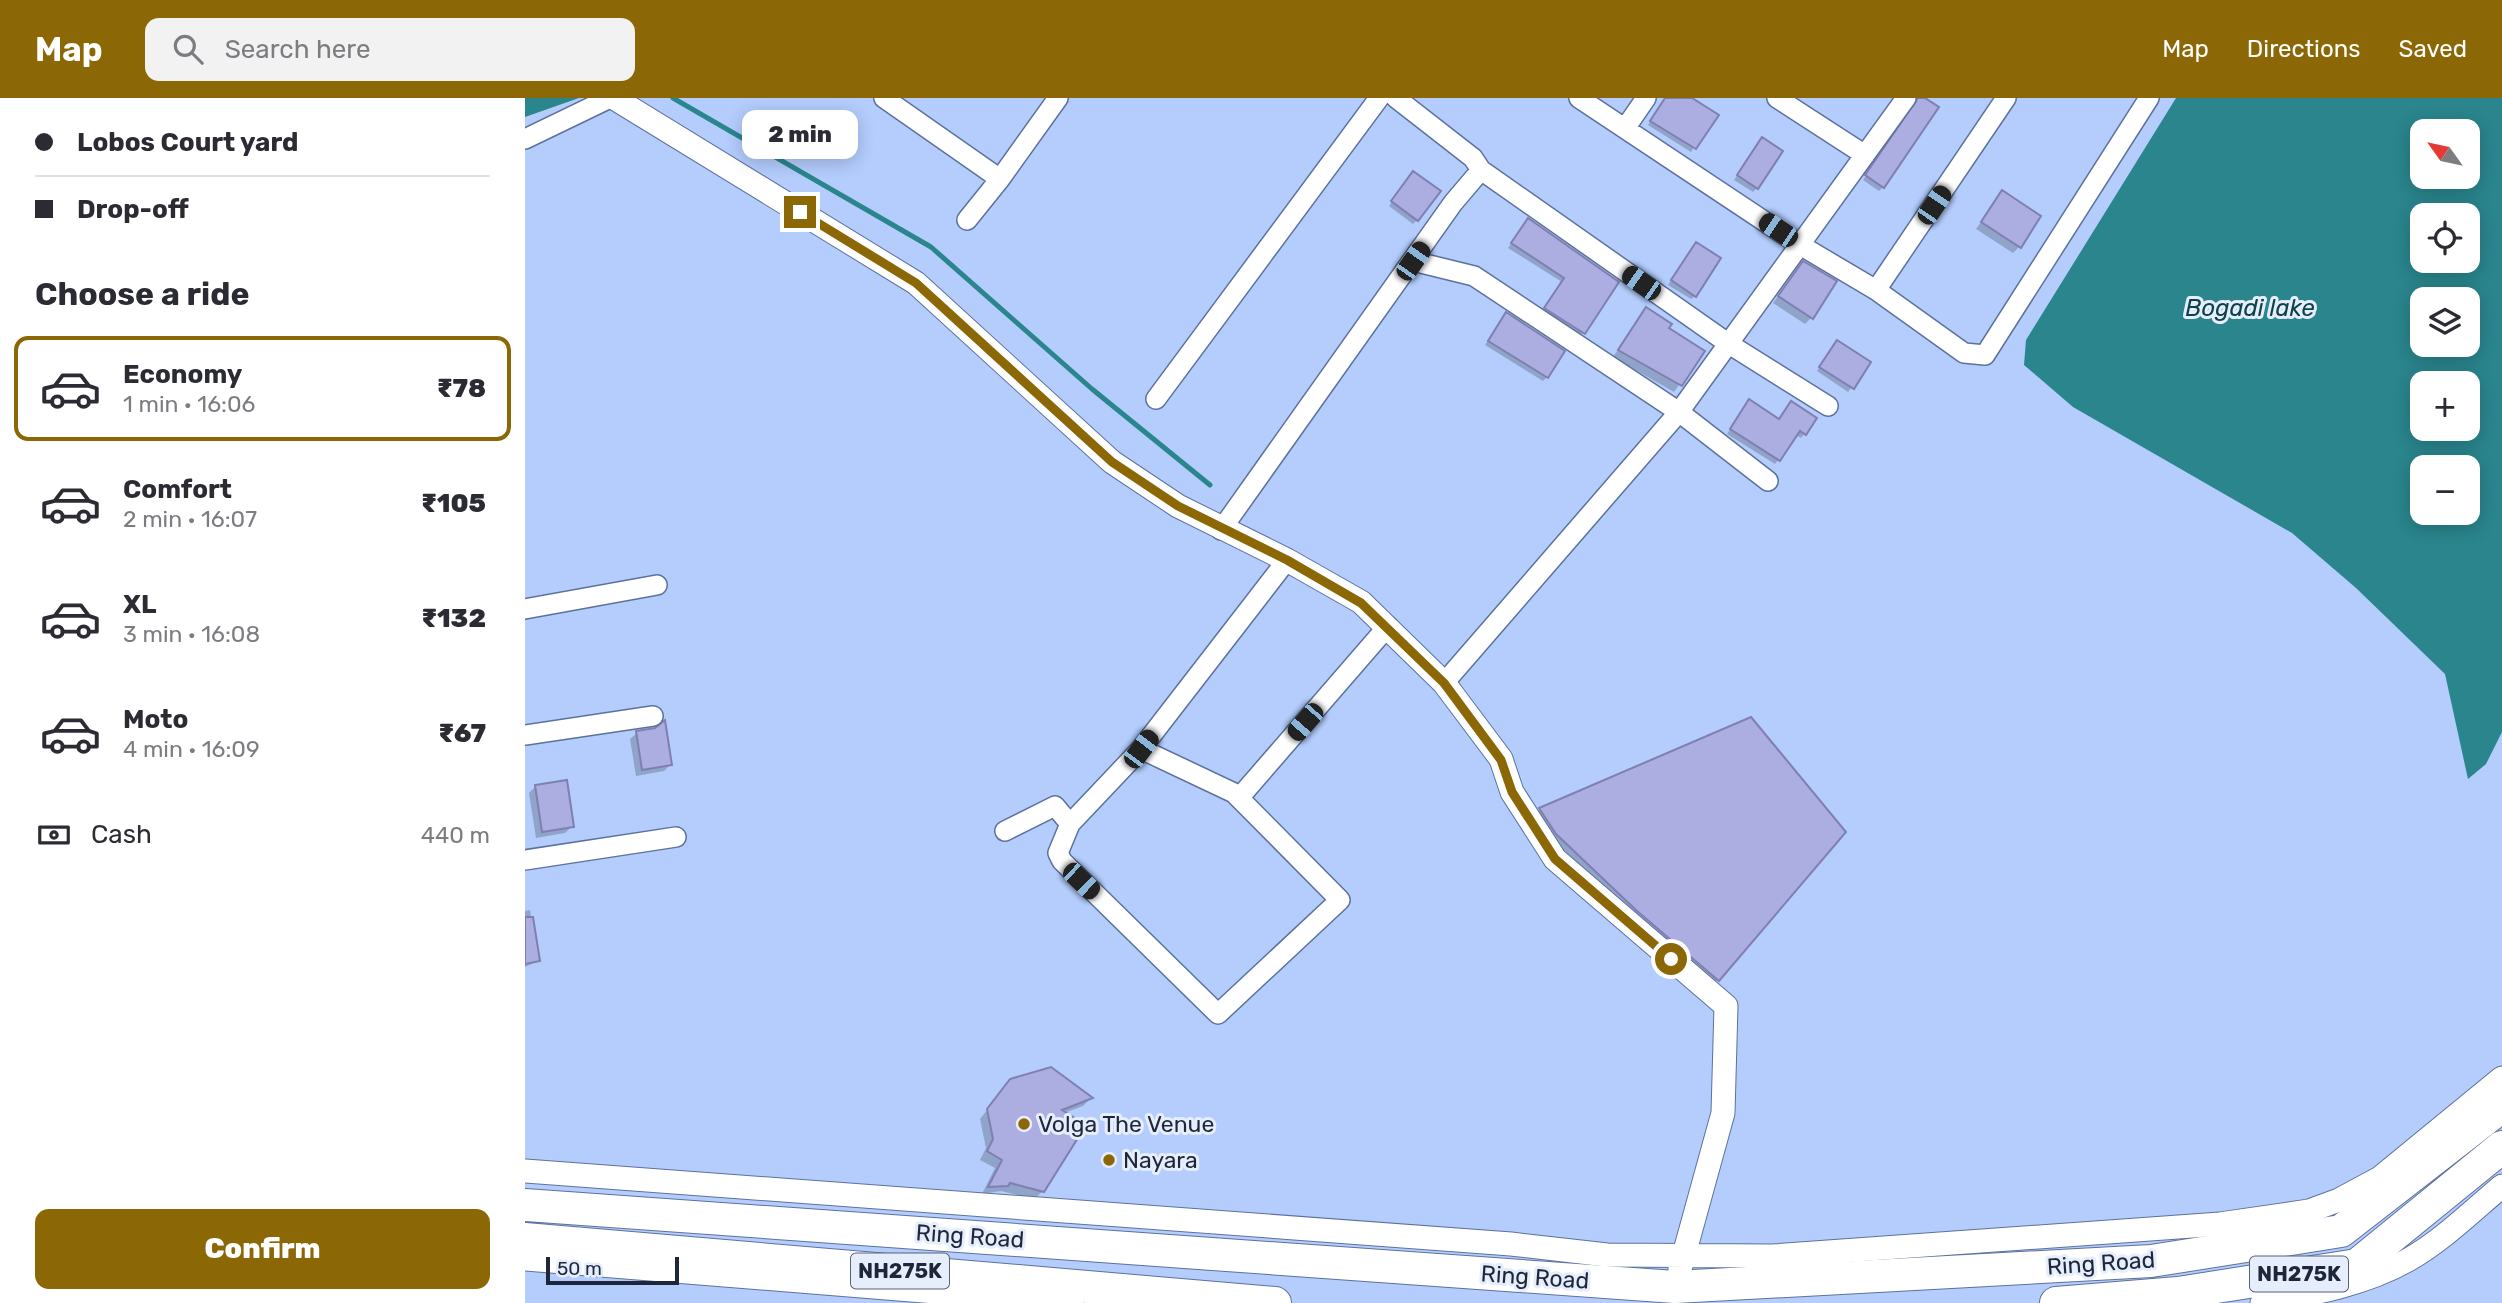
<!DOCTYPE html>
<html lang="en">
<head>
<meta charset="utf-8">
<style>
  :root { --surface:#fff; --page:#f2f2f3; --text:#2b2b33; --muted:#7c7c81; --line:#e1e1e2; --accent:#8b6706 }
  body { margin:0; font-family:Rubik,sans-serif; background:var(--page); color:var(--text); height:100vh; display:flex; flex-direction:column; font-size:26px; white-space:nowrap }
  * { box-sizing:border-box; margin:0 }
  p { font-size:23px; color:var(--muted) }
  .icon { flex:none; width:38px; height:38px; fill:none; stroke:currentColor; stroke-width:2; stroke-linecap:round; stroke-linejoin:round }
  .map { position:relative; flex:1; overflow:hidden }
  .sheet { display:flex; flex-direction:column; background:var(--surface); width:525px }
  .sheet>* { flex:none }
  .banner { display:grid; align-content:center; height:154px; padding:0 35px; background:var(--surface) }
  .needle { width:46px; rotate:303deg }
  .controls { position:absolute; left:1885px; top:21px; display:grid; gap:14px }
  .controls a { display:grid; place-items:center; width:70px; height:70px; border-radius:14px; background:var(--surface); box-shadow:0 4px 18px #0003; font-size:35px }
  .scale { position:absolute; left:21px; bottom:18px; width:133px; box-sizing:border-box; padding-left:7px; border:4px solid #1e273a; border-top:0; font-size:19px; line-height:24px; white-space:nowrap; color:#1e273a; -webkit-text-stroke:5px #e6edfc; paint-order:stroke }
  .end { position:absolute; width:32px; height:32px; margin:-16px; border:9px solid #8b6706; background:#fff; box-shadow:0 0 0 4px #fff }
  .from { border-radius:50% }
  .bubble { position:absolute; height:49px; border-radius:14px; background:var(--surface); box-shadow:0 4px 18px #0003; font-size:23px; font-weight:800; line-height:49px; text-align:center }
  .car { position:absolute; width:21px; height:42px; margin:-21px -10px; border-radius:9px; box-shadow:0 0 5px 2px #0007; background:linear-gradient(#222 24%,#8ab4d8 0 40%,#222 0 76%,#8ab4d8 0 86%,#222 0) }
  .banner b { display:flex; align-items:center; gap:24px; height:66px; font-size:26px }
  .banner b+b { border-top:2px solid var(--line) }
  .banner i { width:18px; height:18px; background:var(--text) }
  ul { padding:0; list-style:none }
  li { display:flex; align-items:center; gap:21px; height:105px; margin:0 14px 10px; padding:0 21px; border:4px solid transparent; border-radius:14px }
  li div { flex:1 }
  li b { display:block; font-size:26px }
  li em { font-style:normal; font-weight:800 }
  li.current { border-color:var(--accent) }
  li>.icon { width:63px; height:63px; stroke-width:1.5 }
  h2 { padding:0 35px; font-size:32px; line-height:84px }
  .pay { display:flex; align-items:center; gap:18px; height:77px; padding:0 35px; font-size:26px }
  .pay p { margin-inline-start:auto }
  .cta { display:flex; gap:14px; margin-top:auto; padding:14px 35px }
  .cta a { flex:1; height:80px; border-radius:14px; background:var(--accent); color:#fff; font-size:28px; font-weight:800; line-height:80px; text-align:center }
  header { display:flex; align-items:center; gap:42px; box-sizing:border-box; height:98px; padding:0 35px; background:var(--accent); color:#fff }
  header strong { font-size:33px }
  nav { display:flex; gap:38px; margin-inline-start:auto; font-size:24px }
  .search { width:490px; height:63px; background:var(--page); display:flex; align-items:center; gap:18px; box-sizing:border-box; padding:0 24px; border-radius:14px; color:var(--muted); font-size:26px }
  main { display:flex; flex:1; min-height:0 }
  .map>svg:first-child { display:block }
</style>
</head>
<body>
<header>
<strong>Map</strong>
<div class="search"><svg class="icon" aria-label="search" viewBox="0 0 24 24"><circle cx="10" cy="10" r="6"/><path d="M15 15l6 6"/></svg>Search here</div>
<nav><a>Map</a><a>Directions</a><a>Saved</a></nav>
</header>
<main>
<section class="sheet">
<div class="banner">
<b><i class="from"></i>Lobos Court yard</b>
<b><i></i>Drop-off</b>
</div>
<h2>Choose a ride</h2>
<ul>
<li class="current"><svg class="icon" aria-label="car" viewBox="0 0 24 24"><path d="M5 17H2v-5l4-1 3-4h7l3 4 3 1v5h-3M9 17h6M6 11h13"/><circle cx="7" cy="17" r="2"/><circle cx="17" cy="17" r="2"/></svg><div><b>Economy</b><p>1 min · 16:06</p></div><em>₹78</em></li>
<li><svg class="icon" aria-label="car" viewBox="0 0 24 24"><path d="M5 17H2v-5l4-1 3-4h7l3 4 3 1v5h-3M9 17h6M6 11h13"/><circle cx="7" cy="17" r="2"/><circle cx="17" cy="17" r="2"/></svg><div><b>Comfort</b><p>2 min · 16:07</p></div><em>₹105</em></li>
<li><svg class="icon" aria-label="car" viewBox="0 0 24 24"><path d="M5 17H2v-5l4-1 3-4h7l3 4 3 1v5h-3M9 17h6M6 11h13"/><circle cx="7" cy="17" r="2"/><circle cx="17" cy="17" r="2"/></svg><div><b>XL</b><p>3 min · 16:08</p></div><em>₹132</em></li>
<li><svg class="icon" aria-label="car" viewBox="0 0 24 24"><path d="M5 17H2v-5l4-1 3-4h7l3 4 3 1v5h-3M9 17h6M6 11h13"/><circle cx="7" cy="17" r="2"/><circle cx="17" cy="17" r="2"/></svg><div><b>Moto</b><p>4 min · 16:09</p></div><em>₹67</em></li>
</ul>
<div class="pay"><svg class="icon" aria-label="cash" viewBox="0 0 24 24"><path d="M3 7h18v10H3z"/><circle cx="12" cy="12" r="2"/></svg>Cash<p>440 m</p></div>
<div class="cta"><a>Confirm</a></div>
</section>
<div class="map">
<svg width="1977" height="1205" viewBox="0 0 1977 1205">
  <rect width="100%" height="100%" fill="#b4cdfd"/>
  <path fill="#2a858d" fill-rule="evenodd" d="M 0,0 L 54,0 L 0,19 Z
    M 1651,0 L 1977,0 L 1977,634 L 1961,666 L 1943,681 L 1920,576 L 1831,490 L 1767,435 L 1548,309 L 1499,267 L 1501,242 ZM 1897,33 L 1942,33 L 1942,79 L 1897,79 ZM 1897,117 L 1942,117 L 1942,163 L 1897,163 ZM 1897,201 L 1942,201 L 1942,247 L 1897,247 ZM 1897,285 L 1942,285 L 1942,331 L 1897,331 ZM 1897,369 L 1942,369 L 1942,415 L 1897,415 Z"/>
  <path fill="#0003" d="M 1140,0 L 1164,0 L 1191,17 L 1166,54 L 1123,27 Z
    M 1397,0 L 1358,89 L 1354,93 L 1338,82 L 1388,13 L 1389,1 Z
    M 1237,41 L 1232,90 L 1228,94 L 1209,82 Z
    M 885,79 L 892,122 L 888,126 L 864,108 Z
    M 1477,95 L 1494,149 L 1488,155 L 1451,131 Z
    M 1003,122 L 1091,184 L 1055,239 L 1017,214 L 1037,184 L 983,150 Z
    M 1167,150 L 1170,198 L 1166,201 L 1143,187 Z
    M 1272,172 L 1286,220 L 1280,226 L 1248,205 Z
    M 1121,211 L 1142,230 L 1177,254 L 1149,294 L 1088,259 Z
    M 978,220 L 1022,279 L 1018,283 L 960,247 Z
    M 1308,248 L 1344,265 L 1323,294 L 1292,273 Z
    M 1221,307 L 1254,322 L 1262,309 L 1279,336 L 1276,340 L 1271,337 L 1250,366 L 1202,336 Z
    M 1225,621 L 1319,734 L 1184,891 L 1103,821 L 1006,720 L 1015,711 Z
    M 131,632 L 145,667 L 139,673 L 111,678 L 105,641 L 112,635 Z
    M 10,689 L 47,728 L 40,735 L 11,740 L 4,695 Z
    M 5,812 L 13,863 L 0,869 L 0,813 Z
    M 486,982 L 566,1000 L 558,1008 L 539,1015 L 518,1093 L 509,1101 L 476,1093 L 457,1096 L 470,1070 L 455,1062 L 461,1050 L 455,1021 Z"/>
  <g fill="none" stroke-linecap="round" stroke-linejoin="round">
    <path stroke="#2a858d" stroke-width="5" d="M 148,0 L 406,149 L 567,291 L 685,387"/>
  </g>
  <path fill="#acade0" stroke="#7f7fb0" stroke-width="2" d="M 1140,0 L 1167,0 L 1194,17 L 1171,51 L 1125,23 Z
    M 1393,0 L 1400,0 L 1414,9 L 1359,90 L 1340,77 Z
    M 1237,39 L 1258,53 L 1233,91 L 1212,77 Z
    M 888,73 L 916,93 L 893,123 L 866,103 Z
    M 1477,92 L 1516,118 L 1496,150 L 1456,124 Z
    M 1003,120 L 1094,184 L 1060,236 L 1019,210 L 1039,180 L 986,145 Z
    M 1171,144 L 1196,160 L 1171,199 L 1146,182 Z
    M 1278,163 L 1312,183 L 1288,221 L 1253,198 Z
    M 1121,209 L 1147,226 L 1144,230 L 1180,253 L 1157,288 L 1093,252 Z
    M 981,214 L 1040,253 L 1023,280 L 963,243 Z
    M 1312,242 L 1346,264 L 1329,291 L 1294,269 Z
    M 1224,301 L 1254,321 L 1266,303 L 1292,320 L 1281,337 L 1275,333 L 1255,363 L 1205,331 Z
    M 1226,619 L 1321,734 L 1194,883 L 1112,813 L 1031,736 L 1014,710 Z
    M 140,622 L 147,667 L 117,672 L 111,633 L 130,630 Z
    M 42,682 L 49,729 L 17,734 L 10,687 Z
    M 0,819 L 8,819 L 15,863 L 0,866 Z
    M 526,969 L 568,1000 L 537,1012 L 561,1027 L 519,1094 L 485,1085 L 483,1088 L 463,1089 L 477,1062 L 462,1053 L 468,1041 L 462,1011 L 485,981 Z"/>
  <g fill="none" stroke-linecap="round" stroke-linejoin="round">
    <defs>
      <path id="minor" d="M 359,0 L 475,81
        M 871,0 L 948,60 L 956,72
        M 1054,0 L 1275,147 L 1351,192 L 1439,255 L 1460,257 L 1624,0
        M 1252,0 L 1340,57
        M 1101,29 L 1121,0
        M 0,41 L 85,0
        M 442,122 L 475,81 L 533,0
        M 888,163 L 949,178 L 1154,314 L 1243,383
        M 1351,192 L 1481,0
        M 631,301 L 854,0
        M 696,432 L 928,105 L 956,72 L 1204,246 L 1303,308
        M 0,511 L 132,487
        M 919,585 L 1154,314 L 1381,0
        M 0,637 L 128,618
        M 714,700 L 863,528
        M 545,726 L 533,755 L 537,763 L 693,916 L 815,802 L 709,695 L 616,651
        M 480,733 L 530,708 L 545,726 L 616,651 L 762,462
        M 0,762 L 151,739"/>
      <path id="tertiary" d="M 89,0 L 391,185 L 587,364 L 653,408 L 762,462 L 836,504 L 919,585 L 976,661 L 987,694 L 1030,761 L 1201,908 L 1198,1015 L 1155,1171
        M 0,1073 L 986,1146 L 1082,1157 L 1247,1158 L 1695,1126 L 1784,1113 L 1814,1102 L 1855,1080 L 1977,980
        M 0,1161 L 547,1205
        M 1737,1205 C 1787,1196 1839,1187 1883,1162 C 1917,1143 1947,1113 1977,1088"/>
      <path id="trunk" d="M 0,1107 L 1150,1189 L 1626,1163 L 1816,1133 L 1977,1008
        M 0,1141 L 750,1205
        M 1531,1205 L 1653,1195 L 1832,1167 L 1977,1049"/>
    </defs>
    <use href="#minor" stroke="#5c719d" stroke-width="22"/>
    <use href="#tertiary" stroke="#5c719d" stroke-width="25"/>
    <use href="#trunk" stroke="#5c719d" stroke-width="34"/>
    <use href="#minor" stroke="#fff" stroke-width="19"/>
    <use href="#tertiary" stroke="#fff" stroke-width="23"/>
    <use href="#trunk" stroke="#fff" stroke-width="32"/>
  </g>
  <g fill="none" stroke-linecap="round" stroke-linejoin="round">
    <path stroke="#8b6706" stroke-width="9" d="M 275,114 L 391,185 L 587,364 L 653,408 L 762,462 L 836,505 L 919,585 L 976,662 L 987,694 L 1030,761 L 1146,861"/>
  </g>
  <g fill="#8b6706" stroke="#e6edfc" stroke-width="2.5">
    <circle cx="499" cy="1026" r="7"/>
    <circle cx="584" cy="1062" r="7"/>
  </g>
  <g text-anchor="middle" stroke-width="6" stroke-linejoin="round" paint-order="stroke">
    <g fill="#e6edfc" stroke="#5a6274" stroke-width="2">
      <rect x="326" y="1155.5" width="98" height="35" rx="5"/>
      <rect x="1725" y="1158.5" width="98" height="35" rx="5"/>
    </g>
    <g font-size="21" font-weight="bold" fill="#1e273a">
      <text x="375" y="1180">NH275K</text>
      <text x="1774" y="1183">NH275K</text>
    </g>
    <g font-size="23" fill="#1e273a" stroke="#e6edfc" text-anchor="start">
      <text x="513" y="1034">Volga The Venue</text>
      <text x="598" y="1070">Nayara</text>
    </g>
    <g font-size="23" fill="#1e273a" stroke="#e6edfc">
      <text transform="translate(445 1138) rotate(4)" y="8">Ring Road</text>
      <text transform="translate(1576 1165) rotate(-4)" y="8">Ring Road</text>
      <text transform="translate(1010 1179) rotate(4)" y="8">Ring Road</text>
    </g>
    <g font-size="24" font-style="italic" fill="#0d4348" stroke="#e6edfc">
      <text x="1725" y="218">Bogadi lake</text>
    </g>
  </g>
</svg>
<div class="controls">
<a><svg class="needle" viewBox="-14 -14 28 28"><path d="M0-13l5 13h-10z" fill="#e53935"/><path d="M0 13l5-13h-10z" fill="#7c7c81"/></svg></a>
<a><svg class="icon" aria-label="locate" viewBox="0 0 24 24"><circle cx="12" cy="12" r="6"/><path d="M12 2v4M12 18v4M2 12h4M18 12h4"/></svg></a>
<a><svg class="icon" aria-label="layers" viewBox="0 0 24 24"><path d="M12 4l9 5-9 5-9-5zM3 14l9 5 9-5"/></svg></a>
<a>+</a>
<a>−</a>
</div>
<div class="scale">50 m</div>
<i class="end from" style="left:1146px;top:861px"></i>
<i class="end" style="left:275px;top:114px"></i>
<div class="bubble" style="left:217px;top:12px;width:116px">2 min</div>
<i class="car" style="left:1409px;top:107px;rotate:34deg"></i>
<i class="car" style="left:1253px;top:132px;rotate:304deg"></i>
<i class="car" style="left:888px;top:163px;rotate:35deg"></i>
<i class="car" style="left:1116px;top:185px;rotate:305deg"></i>
<i class="car" style="left:780px;top:624px;rotate:221deg"></i>
<i class="car" style="left:616px;top:651px;rotate:37deg"></i>
<i class="car" style="left:556px;top:783px;rotate:134deg"></i>
</div>
</main>
</body>
</html>
